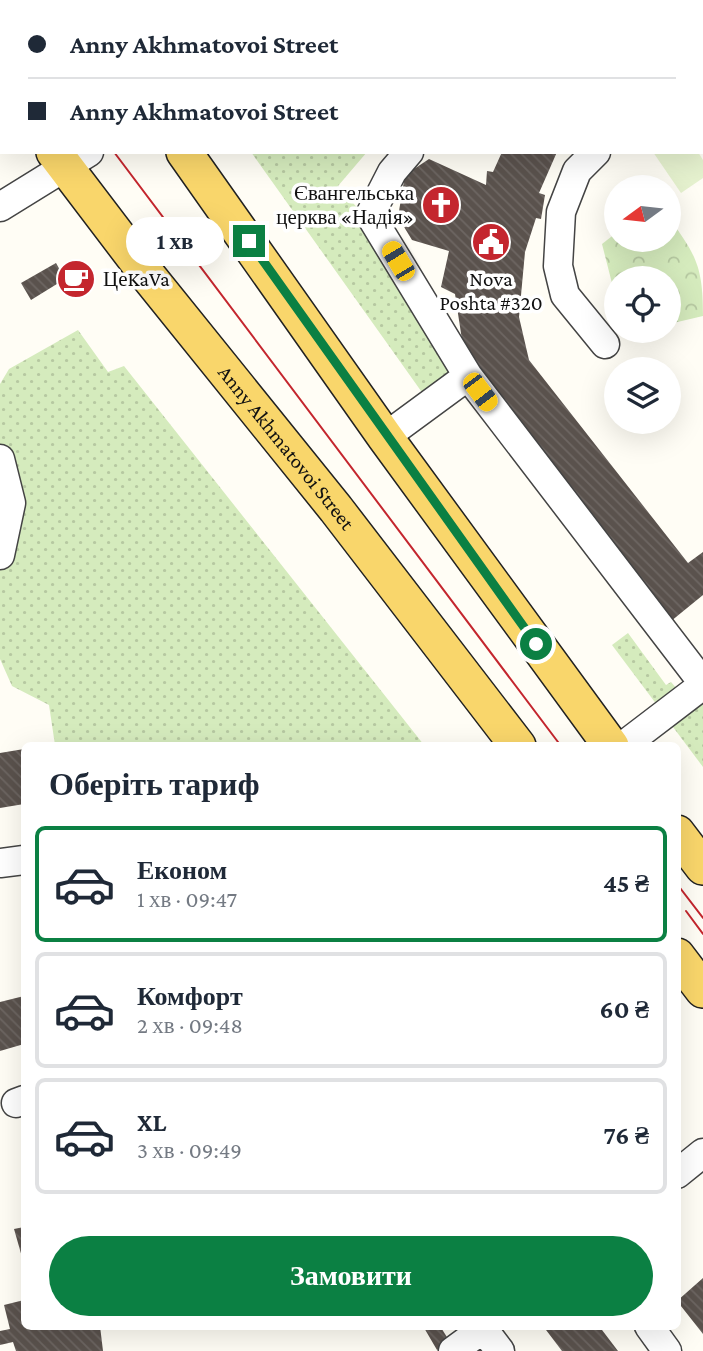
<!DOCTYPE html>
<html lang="uk">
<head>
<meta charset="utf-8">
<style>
  :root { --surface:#fff; --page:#f2f2f3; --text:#1f2937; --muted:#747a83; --line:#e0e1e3; --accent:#0b8043 }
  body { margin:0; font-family:"Crimson Pro",serif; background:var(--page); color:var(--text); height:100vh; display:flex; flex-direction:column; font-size:26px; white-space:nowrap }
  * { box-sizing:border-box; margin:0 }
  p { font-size:23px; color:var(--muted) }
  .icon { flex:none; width:38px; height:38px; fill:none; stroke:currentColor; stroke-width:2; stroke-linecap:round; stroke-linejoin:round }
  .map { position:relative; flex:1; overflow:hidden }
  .details { position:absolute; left:21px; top:742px; width:660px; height:588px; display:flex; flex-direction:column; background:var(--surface); border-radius:10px; box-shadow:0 7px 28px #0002 }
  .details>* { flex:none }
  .banner { position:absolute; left:0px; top:0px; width:704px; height:154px; box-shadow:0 7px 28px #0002; display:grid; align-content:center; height:154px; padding:0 28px; background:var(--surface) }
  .needle { width:46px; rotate:255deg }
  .tools { position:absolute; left:604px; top:175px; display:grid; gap:14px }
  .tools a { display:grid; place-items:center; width:77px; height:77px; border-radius:50%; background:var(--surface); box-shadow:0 7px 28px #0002; font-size:35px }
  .end { position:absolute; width:32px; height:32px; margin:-16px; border:9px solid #0b8043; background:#fff; box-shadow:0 0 0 4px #fff }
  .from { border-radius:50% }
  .bubble { position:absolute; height:49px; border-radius:24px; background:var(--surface); box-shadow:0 7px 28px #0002; font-size:23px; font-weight:700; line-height:49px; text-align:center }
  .car { position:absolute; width:21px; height:42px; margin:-21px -10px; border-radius:9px; box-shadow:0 0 5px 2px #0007; background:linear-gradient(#f5c518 24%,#345 0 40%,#f5c518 0 76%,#345 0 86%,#f5c518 0) }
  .banner b { display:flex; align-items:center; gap:24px; height:66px; font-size:26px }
  .banner b+b { border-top:2px solid var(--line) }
  .banner i { width:18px; height:18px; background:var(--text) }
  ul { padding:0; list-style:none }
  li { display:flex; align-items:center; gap:21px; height:116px; margin:0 14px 10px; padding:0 14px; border:4px solid var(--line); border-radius:10px }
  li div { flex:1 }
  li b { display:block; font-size:26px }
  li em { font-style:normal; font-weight:700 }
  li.on { border-color:var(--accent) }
  li>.icon { width:63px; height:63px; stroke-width:1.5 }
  h2 { padding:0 28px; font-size:32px; line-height:84px }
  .action { display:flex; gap:14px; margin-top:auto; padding:14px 28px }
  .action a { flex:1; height:80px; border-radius:42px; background:var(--accent); color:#fff; font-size:28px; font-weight:700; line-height:80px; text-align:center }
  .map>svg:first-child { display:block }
</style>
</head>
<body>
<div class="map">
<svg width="703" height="1351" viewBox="0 0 703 1351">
  <defs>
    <pattern id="grass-dots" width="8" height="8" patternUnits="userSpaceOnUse" patternTransform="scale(1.75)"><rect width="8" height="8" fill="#d5ebbd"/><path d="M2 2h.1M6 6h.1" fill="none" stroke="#b6c8a1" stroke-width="1.8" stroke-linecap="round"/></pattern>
    <pattern id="park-crowns" width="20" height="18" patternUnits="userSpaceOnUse" patternTransform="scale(1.75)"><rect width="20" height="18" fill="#d5ebbd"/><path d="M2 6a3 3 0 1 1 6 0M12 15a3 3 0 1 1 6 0" fill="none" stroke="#b6c8a1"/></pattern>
    <pattern id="building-back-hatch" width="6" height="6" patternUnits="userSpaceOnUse" patternTransform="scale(1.75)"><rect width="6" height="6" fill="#5a524d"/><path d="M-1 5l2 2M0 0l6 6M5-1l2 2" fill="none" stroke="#6d6662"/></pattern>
  </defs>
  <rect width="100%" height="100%" fill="#fffdf5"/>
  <path fill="url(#grass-dots)" d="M 251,152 L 367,152 L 338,186 L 361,212 L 457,375 L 426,398 Z
    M 78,330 L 108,372 L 124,366 L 424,745 L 55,745 L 49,705 L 12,686 L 0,659 L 0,384 L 9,369 Z
    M 628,633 L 666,685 L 671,682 L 678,690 L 657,705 L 612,645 Z
    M 703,698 L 703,767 L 670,723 Z"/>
  <path fill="url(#park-crowns)" d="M 669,218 C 697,256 703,268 703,316 L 669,324 L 668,278 L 616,278 L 616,299 L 602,244 L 616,233 L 616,240 L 668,240 Z"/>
  <path fill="#e6f2cf" d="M 653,152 L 698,152 L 703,160 L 703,178 L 681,193 Z"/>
  <path fill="url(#building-back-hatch)" d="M 502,152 L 557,152 L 539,193 L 545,195 L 541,219 L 536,218 L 525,252 L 519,317 L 529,360 L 688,563 L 703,552 L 703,595 L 665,626 L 464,353 L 455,294 L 441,287 L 449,251 L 412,240 L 398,217 L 405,175 L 429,159 L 486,185 L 487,171 L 493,172 Z
    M 56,263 L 65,279 L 31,300 L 21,283 Z
    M 24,749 L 24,804 L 0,808 L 0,753 Z
    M 24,996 L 24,1044 L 0,1051 L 0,1002 Z
    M 24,1227 L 24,1264 L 14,1229 Z
    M 703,1278 L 703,1334 L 677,1301 Z
    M 24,1300 L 24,1326 L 100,1326 L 103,1351 L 16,1351 L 13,1342 L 0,1345 L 0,1331 L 10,1329 L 4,1305 Z
    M 423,1326 L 440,1326 L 450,1342 L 437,1350 Z
    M 543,1326 L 599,1326 L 618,1351 L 562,1351 Z"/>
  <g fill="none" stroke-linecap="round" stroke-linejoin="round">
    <defs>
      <path id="minor" d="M 483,0 L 484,2
        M 341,2 L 344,0
        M 702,68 L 703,67
        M 409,152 L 392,172 L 370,215 L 468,376 L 703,683
        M 596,152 L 577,171 L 561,212 L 558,266 L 565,295 L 605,344
        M 0,207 L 89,152
        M 385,437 L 468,376
        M 0,459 L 11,503 L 0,555
        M 623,746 L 703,685
        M 0,863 L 24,860
        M 16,1103 L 24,1100
        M 677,1174 L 703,1153
        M 481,1326 L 500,1351
        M 649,1326 L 667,1351
        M 453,1351 L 487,1326"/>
      <g id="major">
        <path d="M 68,0 L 69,2"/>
        <path d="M 0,78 L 2,81"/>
        <path id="s1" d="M 54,152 L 149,277 L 336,509 L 518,746"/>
        <path d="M 184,152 L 385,437 L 611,746"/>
        <path d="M 677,833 L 703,867"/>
        <path d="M 677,956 L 703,990"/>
      </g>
    </defs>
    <use href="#minor" stroke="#444" stroke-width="31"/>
    <use href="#major" stroke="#222" stroke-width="38"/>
    <use href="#minor" stroke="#fff" stroke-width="28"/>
    <use href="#major" stroke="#f9d66b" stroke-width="35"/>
    <path stroke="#c4262e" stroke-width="2" d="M 12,0 L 13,2
      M 0,4 L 2,6
      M 114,152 L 561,746
      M 677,884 L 703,918
      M 686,911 L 703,934"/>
  </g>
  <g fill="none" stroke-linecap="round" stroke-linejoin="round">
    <path stroke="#0b8043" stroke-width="9" d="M 249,241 L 536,644"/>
  </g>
  <defs>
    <symbol id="church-disc" viewBox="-11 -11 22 22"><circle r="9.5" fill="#c4262e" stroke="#fff"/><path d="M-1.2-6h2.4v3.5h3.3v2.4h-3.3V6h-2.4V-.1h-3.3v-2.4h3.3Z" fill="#fff"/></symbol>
    <symbol id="civic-disc" viewBox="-11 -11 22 22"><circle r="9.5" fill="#c4262e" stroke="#fff"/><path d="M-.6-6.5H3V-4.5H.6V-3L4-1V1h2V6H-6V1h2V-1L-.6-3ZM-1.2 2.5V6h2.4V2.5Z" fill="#fff"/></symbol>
    <symbol id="cafe-disc" viewBox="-11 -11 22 22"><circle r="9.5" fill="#c4262e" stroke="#fff"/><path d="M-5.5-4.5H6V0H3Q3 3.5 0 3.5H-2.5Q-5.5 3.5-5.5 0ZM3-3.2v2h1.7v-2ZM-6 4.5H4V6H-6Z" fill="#fff"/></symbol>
  </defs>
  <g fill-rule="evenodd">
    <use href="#church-disc" x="419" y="183" width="44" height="44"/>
    <use href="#civic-disc" x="469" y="220" width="44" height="44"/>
    <use href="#cafe-disc" x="54" y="257" width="44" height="44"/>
  </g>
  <g text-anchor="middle" stroke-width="7" stroke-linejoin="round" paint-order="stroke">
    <g font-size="21" fill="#111" stroke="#fff" text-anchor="end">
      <text x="414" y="200">Євангельська<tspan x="414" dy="24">церква «Надія»</tspan></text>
      <text x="103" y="286" text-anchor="start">ЦеKaVa</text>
      <text x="491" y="286" text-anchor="middle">Nova<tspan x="491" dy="24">Poshta #320</tspan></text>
    </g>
    <g font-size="21" fill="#111" stroke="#fff">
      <text dy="7" stroke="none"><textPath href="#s1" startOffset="376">Anny Akhmatovoi Street</textPath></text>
    </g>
  </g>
</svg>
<div class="tools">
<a><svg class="needle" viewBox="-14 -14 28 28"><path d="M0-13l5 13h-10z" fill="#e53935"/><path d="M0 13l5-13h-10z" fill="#747a83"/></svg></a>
<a><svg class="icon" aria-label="locate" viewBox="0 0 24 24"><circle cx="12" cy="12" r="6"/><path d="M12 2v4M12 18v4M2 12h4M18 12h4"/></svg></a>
<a><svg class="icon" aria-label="layers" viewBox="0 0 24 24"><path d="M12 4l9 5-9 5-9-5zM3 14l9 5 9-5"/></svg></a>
</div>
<i class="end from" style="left:536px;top:644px"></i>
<i class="end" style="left:249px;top:241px"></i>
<div class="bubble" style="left:126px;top:217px;width:98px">1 хв</div>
<i class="car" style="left:398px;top:261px;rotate:329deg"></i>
<i class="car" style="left:480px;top:392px;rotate:143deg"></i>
<div class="banner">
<b><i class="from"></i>Anny Akhmatovoi Street</b>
<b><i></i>Anny Akhmatovoi Street</b>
</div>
<section class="details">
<h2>Оберіть тариф</h2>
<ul>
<li class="on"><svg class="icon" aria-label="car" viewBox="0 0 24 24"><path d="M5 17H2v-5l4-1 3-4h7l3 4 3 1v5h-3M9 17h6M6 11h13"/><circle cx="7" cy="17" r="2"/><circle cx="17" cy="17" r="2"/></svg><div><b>Економ</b><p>1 хв · 09:47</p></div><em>45 ₴</em></li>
<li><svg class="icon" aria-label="car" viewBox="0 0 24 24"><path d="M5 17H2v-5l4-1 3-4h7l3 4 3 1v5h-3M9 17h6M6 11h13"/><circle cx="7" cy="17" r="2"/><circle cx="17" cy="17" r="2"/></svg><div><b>Комфорт</b><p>2 хв · 09:48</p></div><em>60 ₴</em></li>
<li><svg class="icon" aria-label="car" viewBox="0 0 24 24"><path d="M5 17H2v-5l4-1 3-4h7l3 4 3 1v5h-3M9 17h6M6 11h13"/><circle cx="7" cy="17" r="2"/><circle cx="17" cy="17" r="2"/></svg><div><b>XL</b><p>3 хв · 09:49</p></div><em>76 ₴</em></li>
</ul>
<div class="action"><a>Замовити</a></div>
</section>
</div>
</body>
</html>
